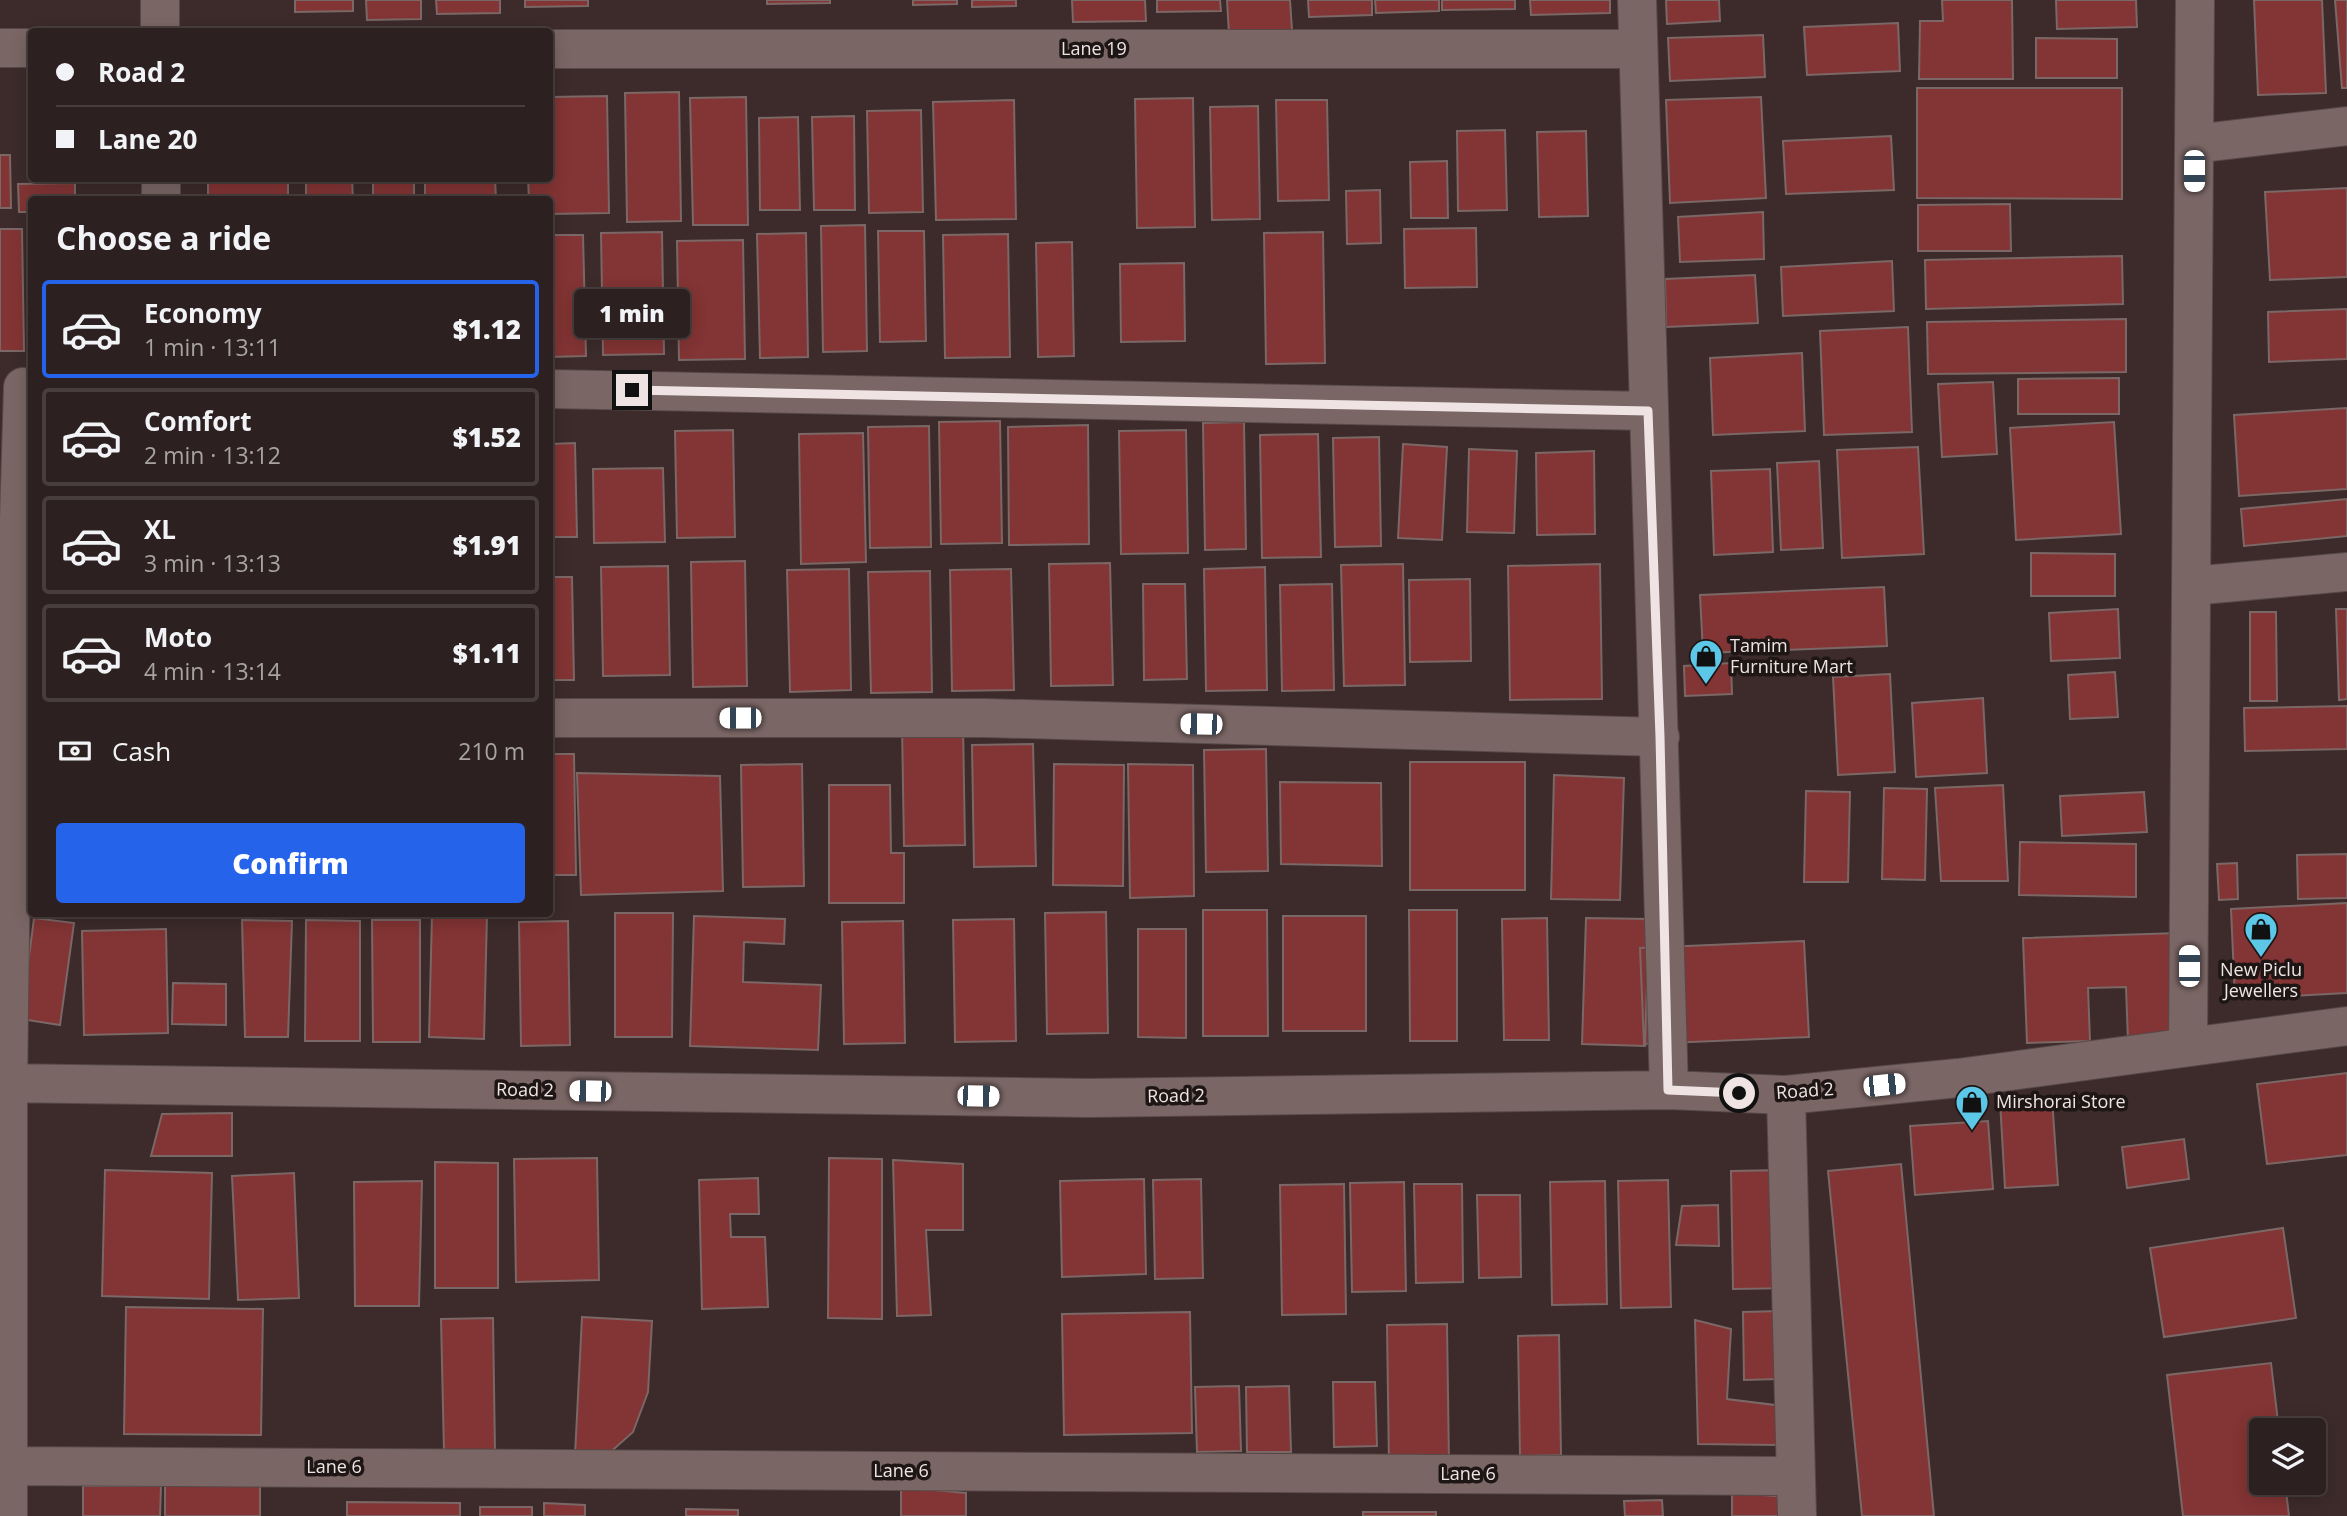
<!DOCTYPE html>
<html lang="en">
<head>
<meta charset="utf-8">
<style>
  :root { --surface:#2d2020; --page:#352829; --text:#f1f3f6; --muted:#a7a3a5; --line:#483e3e; --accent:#2563eb }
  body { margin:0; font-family:"Open Sans",sans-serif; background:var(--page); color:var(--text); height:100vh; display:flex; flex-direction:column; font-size:26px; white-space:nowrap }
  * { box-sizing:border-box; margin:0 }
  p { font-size:23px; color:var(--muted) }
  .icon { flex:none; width:38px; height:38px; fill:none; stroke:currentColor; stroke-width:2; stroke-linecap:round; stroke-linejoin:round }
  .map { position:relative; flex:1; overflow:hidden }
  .panel { position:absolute; left:28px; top:196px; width:525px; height:721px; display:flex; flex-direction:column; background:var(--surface); border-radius:7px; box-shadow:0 4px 18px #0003,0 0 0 2px var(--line) }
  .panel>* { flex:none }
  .top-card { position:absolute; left:28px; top:28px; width:525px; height:154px; border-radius:7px; box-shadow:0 4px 18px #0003,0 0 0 2px var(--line); display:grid; align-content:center; height:154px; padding:0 28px; background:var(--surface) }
  .buttons { position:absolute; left:2249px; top:1418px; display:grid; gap:14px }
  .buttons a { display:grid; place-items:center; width:77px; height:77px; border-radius:7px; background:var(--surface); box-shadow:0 4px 18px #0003,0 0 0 2px var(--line); font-size:35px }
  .end { position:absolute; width:32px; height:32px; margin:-16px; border:9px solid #efe4e3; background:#111; box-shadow:0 0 0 4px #111 }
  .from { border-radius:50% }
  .bubble { position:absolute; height:49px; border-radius:7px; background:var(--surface); box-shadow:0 4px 18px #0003,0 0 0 2px var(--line); font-size:23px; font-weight:800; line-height:49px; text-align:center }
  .car { position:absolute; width:21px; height:42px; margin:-21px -10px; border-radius:9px; box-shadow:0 0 5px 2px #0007; background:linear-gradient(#fff 24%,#345 0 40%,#fff 0 76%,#345 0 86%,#fff 0) }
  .top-card b { display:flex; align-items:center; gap:24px; height:66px; font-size:26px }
  .top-card b+b { border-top:2px solid var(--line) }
  .top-card i { width:18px; height:18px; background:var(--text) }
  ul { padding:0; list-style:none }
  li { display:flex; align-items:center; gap:21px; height:98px; margin:0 14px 10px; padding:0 14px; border:4px solid var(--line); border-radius:7px }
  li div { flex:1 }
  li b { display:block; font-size:26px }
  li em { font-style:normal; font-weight:800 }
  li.on { border-color:var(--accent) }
  li>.icon { width:63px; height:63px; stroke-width:1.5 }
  h2 { padding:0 28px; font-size:32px; line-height:84px }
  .pay { display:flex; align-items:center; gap:18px; height:77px; padding:0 28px; font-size:26px }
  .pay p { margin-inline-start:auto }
  .action { display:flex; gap:14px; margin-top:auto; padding:14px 28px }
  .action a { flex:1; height:80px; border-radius:7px; background:var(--accent); color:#fff; font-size:28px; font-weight:800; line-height:80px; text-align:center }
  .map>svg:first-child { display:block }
</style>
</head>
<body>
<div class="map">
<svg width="2347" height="1516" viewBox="0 0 2347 1516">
  <rect width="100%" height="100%" fill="#3c2b2a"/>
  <path fill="#833434" stroke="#7b6765" stroke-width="2" d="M 295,0 L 353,0 L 353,11 L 295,12 Z
    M 366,0 L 421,0 L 421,19 L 367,20 Z
    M 436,0 L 500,0 L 500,13 L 437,14 Z
    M 525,0 L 588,0 L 588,6 L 525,7 Z
    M 767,0 L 830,0 L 830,3 L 767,4 Z
    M 913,0 L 957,0 L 957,4 L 913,5 Z
    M 972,0 L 1016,0 L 1016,6 L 972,7 Z
    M 1072,0 L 1145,0 L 1146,21 L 1073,22 Z
    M 1157,0 L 1220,0 L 1221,11 L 1157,12 Z
    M 1227,0 L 1290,0 L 1292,30 L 1229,34 Z
    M 1308,0 L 1372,0 L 1372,15 L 1309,17 Z
    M 1375,0 L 1439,0 L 1439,11 L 1376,13 Z
    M 1442,0 L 1515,0 L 1515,9 L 1442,10 Z
    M 1530,0 L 1610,0 L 1610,13 L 1531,15 Z
    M 1666,0 L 1719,0 L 1720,21 L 1667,24 Z
    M 1942,0 L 2012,0 L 2013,79 L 1919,79 L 1920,21 L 1943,21 Z
    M 2056,0 L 2136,0 L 2137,27 L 2057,29 Z
    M 2254,0 L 2322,0 L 2326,93 L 2258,95 Z
    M 2335,0 L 2347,0 L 2347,88 L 2342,88 Z
    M 1898,23 L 1900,71 L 1807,75 L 1804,27 Z
    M 1763,35 L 1765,77 L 1670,81 L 1668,38 Z
    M 2036,38 L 2117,39 L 2117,78 L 2036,78 Z
    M 1917,88 L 2122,88 L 2122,199 L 1917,198 Z
    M 679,92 L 681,221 L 627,222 L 625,93 Z
    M 607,96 L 609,213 L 550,214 L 550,200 L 529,200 L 528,178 L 550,178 L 550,97 Z
    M 746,97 L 748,225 L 693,225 L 690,98 Z
    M 1761,97 L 1766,198 L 1670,203 L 1666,100 Z
    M 1193,98 L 1195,227 L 1137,228 L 1135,99 Z
    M 1014,100 L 1016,219 L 936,220 L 933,102 Z
    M 1276,100 L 1327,100 L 1329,200 L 1278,201 Z
    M 1258,106 L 1260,219 L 1212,220 L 1210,107 Z
    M 921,110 L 923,212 L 869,213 L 867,111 Z
    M 854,116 L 855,210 L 814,210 L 812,117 Z
    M 798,117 L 800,210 L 760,210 L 759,118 Z
    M 1505,130 L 1507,210 L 1458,211 L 1457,131 Z
    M 1586,131 L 1588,216 L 1539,217 L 1537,132 Z
    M 1891,136 L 1894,190 L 1786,194 L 1783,141 Z
    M 0,155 L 10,155 L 11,208 L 0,208 Z
    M 1447,161 L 1448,218 L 1411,218 L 1410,162 Z
    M 208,178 L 288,178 L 288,200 L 208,200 Z
    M 306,178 L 352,178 L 353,200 L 306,200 Z
    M 373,178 L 414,178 L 414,200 L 373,200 Z
    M 425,178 L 495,178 L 496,200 L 425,200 Z
    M 75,183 L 75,200 L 32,200 L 32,212 L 19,212 L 18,184 Z
    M 2347,188 L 2347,277 L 2270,280 L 2265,192 Z
    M 1380,190 L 1381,243 L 1347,244 L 1346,191 Z
    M 2010,204 L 2011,251 L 1918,251 L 1918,205 Z
    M 1763,212 L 1764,259 L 1680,262 L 1678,217 Z
    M 865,225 L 867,351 L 823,352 L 821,226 Z
    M 1476,228 L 1477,287 L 1405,288 L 1404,229 Z
    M 0,229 L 22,229 L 24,351 L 0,351 Z
    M 878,231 L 924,231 L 926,341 L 880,342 Z
    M 662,232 L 664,354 L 603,355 L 601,233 Z
    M 1323,232 L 1325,363 L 1266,364 L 1264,233 Z
    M 806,233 L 808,357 L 760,358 L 757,234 Z
    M 1008,234 L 1010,357 L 945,358 L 943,235 Z
    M 550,235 L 583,235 L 586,356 L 550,357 Z
    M 743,240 L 745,359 L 679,360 L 677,241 Z
    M 1072,242 L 1074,356 L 1038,357 L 1036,243 Z
    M 2122,256 L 2123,304 L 1926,309 L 1925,260 Z
    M 1892,261 L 1894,311 L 1783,316 L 1781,267 Z
    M 1184,263 L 1185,341 L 1121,342 L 1120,264 Z
    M 1755,275 L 1758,323 L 1666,327 L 1665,279 Z
    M 2347,309 L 2347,359 L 2269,362 L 2268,312 Z
    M 2126,319 L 2126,372 L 1928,374 L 1927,322 Z
    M 1908,327 L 1912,432 L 1824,435 L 1820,331 Z
    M 1802,353 L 1805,431 L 1713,435 L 1710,358 Z
    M 2119,378 L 2119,414 L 2018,414 L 2018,379 Z
    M 1993,382 L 1997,454 L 1942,457 L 1938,384 Z
    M 2347,408 L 2347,489 L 2239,496 L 2234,415 Z
    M 1000,421 L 1002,543 L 941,544 L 939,422 Z
    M 1244,422 L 1246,549 L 1205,550 L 1203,423 Z
    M 2114,422 L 2121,534 L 2016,540 L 2010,428 Z
    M 1088,425 L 1089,544 L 1009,545 L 1008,427 Z
    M 929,426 L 931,547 L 870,548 L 868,427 Z
    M 733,430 L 735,537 L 677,538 L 675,431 Z
    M 1186,430 L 1188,553 L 1121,554 L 1119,431 Z
    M 863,433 L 866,562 L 801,564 L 799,434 Z
    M 1318,434 L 1321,557 L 1262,558 L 1260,435 Z
    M 1379,437 L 1381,546 L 1335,547 L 1333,438 Z
    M 575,443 L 577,537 L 550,537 L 550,444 Z
    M 1403,444 L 1447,447 L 1442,540 L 1398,538 Z
    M 1918,447 L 1924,554 L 1842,558 L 1837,450 Z
    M 1469,449 L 1517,451 L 1514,533 L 1467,532 Z
    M 1594,451 L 1595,534 L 1537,535 L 1536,453 Z
    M 1819,461 L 1823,548 L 1781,550 L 1777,463 Z
    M 663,468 L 665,542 L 594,543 L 593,469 Z
    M 1770,469 L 1773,552 L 1714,555 L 1711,471 Z
    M 2347,499 L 2347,536 L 2244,546 L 2241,509 Z
    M 2031,553 L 2115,554 L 2115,596 L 2031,596 Z
    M 745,561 L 747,686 L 693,687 L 691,562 Z
    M 1110,563 L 1113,685 L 1051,686 L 1049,564 Z
    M 1403,564 L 1405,685 L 1344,686 L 1341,565 Z
    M 1600,564 L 1602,699 L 1510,700 L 1508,566 Z
    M 668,566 L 670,675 L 603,676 L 601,567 Z
    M 1265,567 L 1267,690 L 1206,691 L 1204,569 Z
    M 849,569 L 851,690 L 790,692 L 787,570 Z
    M 1011,569 L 1014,690 L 952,691 L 950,570 Z
    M 930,571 L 932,692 L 871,693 L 868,572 Z
    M 550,577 L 572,577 L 574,680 L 550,680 Z
    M 1470,579 L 1471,661 L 1410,662 L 1409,580 Z
    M 1143,584 L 1185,584 L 1187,679 L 1144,680 Z
    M 1332,584 L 1334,690 L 1282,691 L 1280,585 Z
    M 1884,587 L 1887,646 L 1703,653 L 1700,595 Z
    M 2118,609 L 2120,658 L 2051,661 L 2049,613 Z
    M 2336,609 L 2347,609 L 2347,699 L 2339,700 Z
    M 2250,612 L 2276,612 L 2277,701 L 2250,701 Z
    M 1731,663 L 1732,694 L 1685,696 L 1684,666 Z
    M 2115,672 L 2118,717 L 2070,719 L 2068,675 Z
    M 1890,674 L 1895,772 L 1838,775 L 1833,677 Z
    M 1983,698 L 1987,773 L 1916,777 L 1912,703 Z
    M 2347,706 L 2347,749 L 2245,751 L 2244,708 Z
    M 963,724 L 965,845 L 904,846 L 902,725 Z
    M 1033,744 L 1036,866 L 974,867 L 972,745 Z
    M 1266,749 L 1268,871 L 1206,872 L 1204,750 Z
    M 550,754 L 574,754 L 576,875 L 550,875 Z
    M 1410,762 L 1525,762 L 1525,890 L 1410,890 Z
    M 802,764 L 804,886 L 743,887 L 741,765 Z
    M 1054,764 L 1124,765 L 1123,886 L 1053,885 Z
    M 1128,764 L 1193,765 L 1194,896 L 1130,898 Z
    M 577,773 L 720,776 L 723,891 L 581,895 Z
    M 1554,775 L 1624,778 L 1620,900 L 1551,899 Z
    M 1280,782 L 1381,783 L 1382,866 L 1281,864 Z
    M 829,785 L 890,785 L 891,853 L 904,853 L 904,903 L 829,903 Z
    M 2003,785 L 2008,881 L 1941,881 L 1935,788 Z
    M 1884,788 L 1927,789 L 1925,880 L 1882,879 Z
    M 1806,791 L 1850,792 L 1848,882 L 1804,882 Z
    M 2144,792 L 2147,832 L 2062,836 L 2060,796 Z
    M 2020,842 L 2136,844 L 2136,897 L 2019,895 Z
    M 2347,854 L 2347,898 L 2298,899 L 2297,855 Z
    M 2237,863 L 2238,899 L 2219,900 L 2217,864 Z
    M 2347,903 L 2347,993 L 2235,999 L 2231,909 Z
    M 1203,910 L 1267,910 L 1268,1036 L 1203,1036 Z
    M 1409,910 L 1457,910 L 1457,1041 L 1410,1041 Z
    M 1106,912 L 1108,1033 L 1047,1034 L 1045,913 Z
    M 615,913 L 673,913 L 672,1037 L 615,1037 Z
    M 432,914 L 487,914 L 484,1039 L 429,1037 Z
    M 694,916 L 785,919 L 784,944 L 744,942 L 743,982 L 821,985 L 818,1050 L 690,1046 Z
    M 1283,916 L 1366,916 L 1366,1031 L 1283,1031 Z
    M 34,918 L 74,923 L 60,1025 L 21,1019 Z
    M 1547,918 L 1549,1040 L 1504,1040 L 1502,919 Z
    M 1586,918 L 1649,919 L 1645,1046 L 1582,1044 Z
    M 1014,919 L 1016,1041 L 955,1042 L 953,920 Z
    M 242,920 L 292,921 L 288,1037 L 245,1037 Z
    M 306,920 L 360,921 L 360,1041 L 305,1041 Z
    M 372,920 L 420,920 L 420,1042 L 373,1042 Z
    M 568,921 L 570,1045 L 521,1046 L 519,922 Z
    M 903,921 L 905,1043 L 844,1044 L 842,922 Z
    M 166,929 L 168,1033 L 84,1035 L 82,931 Z
    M 1138,929 L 1186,929 L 1186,1038 L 1138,1037 Z
    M 2178,933 L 2181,1040 L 2128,1041 L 2126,987 L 2088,988 L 2090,1041 L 2027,1043 L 2023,938 Z
    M 1804,941 L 1809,1037 L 1644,1044 L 1640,948 Z
    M 173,983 L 226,984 L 226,1025 L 172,1024 Z
    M 2347,1073 L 2347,1155 L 2267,1164 L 2257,1084 Z
    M 2052,1098 L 2058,1185 L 2005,1188 L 2000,1101 Z
    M 232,1113 L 232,1156 L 151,1156 L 162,1114 Z
    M 1988,1121 L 1993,1189 L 1915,1195 L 1910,1126 Z
    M 2184,1139 L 2189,1179 L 2127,1188 L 2122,1147 Z
    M 597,1158 L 599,1280 L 516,1282 L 514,1159 Z
    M 829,1158 L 882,1159 L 882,1319 L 828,1318 Z
    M 893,1160 L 963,1164 L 963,1230 L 926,1230 L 931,1315 L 897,1316 Z
    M 435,1162 L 498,1163 L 498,1288 L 435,1288 Z
    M 1901,1164 L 1934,1516 L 1862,1516 L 1828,1171 Z
    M 105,1170 L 212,1173 L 209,1299 L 102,1296 Z
    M 1787,1170 L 1789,1288 L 1733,1289 L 1731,1171 Z
    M 294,1173 L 299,1298 L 238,1300 L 232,1176 Z
    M 758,1178 L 759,1214 L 730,1214 L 731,1237 L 765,1237 L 768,1307 L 702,1309 L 699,1180 Z
    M 1144,1179 L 1146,1274 L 1062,1277 L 1060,1181 Z
    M 1201,1179 L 1203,1278 L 1155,1279 L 1153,1180 Z
    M 1668,1180 L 1671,1307 L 1621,1308 L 1618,1181 Z
    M 422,1181 L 419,1306 L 355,1306 L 354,1182 Z
    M 1605,1181 L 1607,1304 L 1552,1305 L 1550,1182 Z
    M 1404,1182 L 1406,1291 L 1352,1292 L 1350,1183 Z
    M 1344,1184 L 1346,1314 L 1282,1315 L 1280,1185 Z
    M 1414,1184 L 1462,1184 L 1463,1282 L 1416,1283 Z
    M 1477,1195 L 1520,1195 L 1521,1277 L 1479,1278 Z
    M 1718,1205 L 1719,1246 L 1676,1245 L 1682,1206 Z
    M 2283,1228 L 2296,1318 L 2164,1337 L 2150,1248 Z
    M 126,1307 L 263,1309 L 261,1435 L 124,1434 Z
    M 1784,1311 L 1785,1379 L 1744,1380 L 1743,1312 Z
    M 1190,1312 L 1192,1433 L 1064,1435 L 1062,1314 Z
    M 582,1317 L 652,1321 L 648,1392 L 633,1432 L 606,1456 L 575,1455 Z
    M 493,1318 L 495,1452 L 444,1452 L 441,1319 Z
    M 1695,1320 L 1731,1329 L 1727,1399 L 1783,1406 L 1776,1445 L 1698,1444 Z
    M 1447,1324 L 1449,1465 L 1389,1466 L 1387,1325 Z
    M 1559,1335 L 1561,1455 L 1520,1456 L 1518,1336 Z
    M 2271,1363 L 2279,1430 L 2261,1430 L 2261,1482 L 2285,1482 L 2289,1516 L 2183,1516 L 2167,1375 Z
    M 1333,1382 L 1375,1382 L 1377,1446 L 1334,1447 Z
    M 1239,1386 L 1241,1451 L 1197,1452 L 1195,1387 Z
    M 1289,1386 L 1291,1452 L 1247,1452 L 1246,1387 Z
    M 260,1481 L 260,1516 L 165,1516 L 165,1482 Z
    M 83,1486 L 161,1486 L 160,1516 L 83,1516 Z
    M 901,1487 L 966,1493 L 966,1516 L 901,1516 Z
    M 1732,1493 L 1808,1498 L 1809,1516 L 1732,1516 Z
    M 1662,1500 L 1663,1516 L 1625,1516 L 1624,1501 Z
    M 347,1502 L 460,1503 L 460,1516 L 347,1516 Z
    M 544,1503 L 585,1505 L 585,1516 L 544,1516 Z
    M 480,1507 L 532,1507 L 532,1516 L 480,1516 Z
    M 686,1509 L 738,1510 L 738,1516 L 686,1516 Z
    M 1363,1512 L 1436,1512 L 1436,1516 L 1363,1516 Z"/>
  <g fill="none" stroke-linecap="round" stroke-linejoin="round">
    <defs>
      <path id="minor" d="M 160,0 L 160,32
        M 1637,0 L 1669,1090
        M 0,48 L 32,48
        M 550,49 L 1638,49
        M 2194,144 L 2347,126
        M 161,178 L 161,200
        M 550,389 L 1648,411
        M 2191,586 L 2347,572
        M 550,718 L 986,718 L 1660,737
        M 2188,1047 L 2195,0
        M 0,1083 L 1089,1098 L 1669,1090 L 1786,1095 L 1958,1078 L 2347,1026
        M 1786,1095 L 1797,1516
        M 8,1466 L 1794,1476
        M 8,1516 L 8,1083 L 13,719 L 23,387"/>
    </defs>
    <use href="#minor" stroke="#574948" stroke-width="40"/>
    <use href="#minor" stroke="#7a6665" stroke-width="38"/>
  </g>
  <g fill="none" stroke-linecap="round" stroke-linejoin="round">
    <path stroke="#efe4e3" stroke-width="9" d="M 632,390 L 1648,411 L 1660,737 L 1668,1090 L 1739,1093"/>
  </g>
  <defs>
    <symbol id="shop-pin" viewBox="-11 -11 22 30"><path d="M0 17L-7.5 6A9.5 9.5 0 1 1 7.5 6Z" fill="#5cc7e7" stroke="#1d1615"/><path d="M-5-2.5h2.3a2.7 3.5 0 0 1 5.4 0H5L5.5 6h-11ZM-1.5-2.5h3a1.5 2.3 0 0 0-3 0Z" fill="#111"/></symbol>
  </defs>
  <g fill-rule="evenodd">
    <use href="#shop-pin" x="1687" y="637" width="38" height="52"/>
    <use href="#shop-pin" x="2242" y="910" width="38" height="52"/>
    <use href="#shop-pin" x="1953" y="1083" width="38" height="52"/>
  </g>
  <g text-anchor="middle" stroke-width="7" stroke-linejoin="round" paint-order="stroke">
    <g font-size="18" fill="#efe4e3" stroke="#1d1615">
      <text x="1094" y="55">Lane 19</text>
      <text transform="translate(525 1090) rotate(1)" y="6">Road 2</text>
      <text transform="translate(1805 1091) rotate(-4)" y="6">Road 2</text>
      <text transform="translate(1176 1096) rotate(-1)" y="6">Road 2</text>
      <text x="334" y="1473">Lane 6</text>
      <text x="901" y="1477">Lane 6</text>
      <text x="1468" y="1480">Lane 6</text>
    </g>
    <g font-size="18" fill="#efe4e3" stroke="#1d1615" text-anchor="start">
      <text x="1730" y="652">Tamim<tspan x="1730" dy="21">Furniture Mart</tspan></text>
      <text x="2261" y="976" text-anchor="middle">New Piclu<tspan x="2261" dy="21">Jewellers</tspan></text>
      <text x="1996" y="1108">Mirshorai Store</text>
    </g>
  </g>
</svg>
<div class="buttons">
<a><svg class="icon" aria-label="layers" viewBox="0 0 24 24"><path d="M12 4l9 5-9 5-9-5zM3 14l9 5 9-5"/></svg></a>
</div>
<i class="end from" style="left:1739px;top:1093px"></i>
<i class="end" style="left:632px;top:390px"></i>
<div class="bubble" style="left:574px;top:289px;width:116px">1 min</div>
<i class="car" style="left:2194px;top:171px;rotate:180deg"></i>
<i class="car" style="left:740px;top:718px;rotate:270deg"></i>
<i class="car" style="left:1201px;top:724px;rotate:271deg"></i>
<i class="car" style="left:2189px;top:966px;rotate:0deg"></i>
<i class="car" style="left:1884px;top:1085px;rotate:84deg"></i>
<i class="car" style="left:590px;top:1091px;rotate:271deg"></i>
<i class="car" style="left:978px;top:1096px;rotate:91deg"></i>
<div class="top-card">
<b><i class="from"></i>Road 2</b>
<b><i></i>Lane 20</b>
</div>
<section class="panel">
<h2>Choose a ride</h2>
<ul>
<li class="on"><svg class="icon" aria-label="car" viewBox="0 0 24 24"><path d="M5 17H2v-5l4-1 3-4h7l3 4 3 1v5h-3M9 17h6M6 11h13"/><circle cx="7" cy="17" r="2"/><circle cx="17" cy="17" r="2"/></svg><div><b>Economy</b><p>1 min · 13:11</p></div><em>$1.12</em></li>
<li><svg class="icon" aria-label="car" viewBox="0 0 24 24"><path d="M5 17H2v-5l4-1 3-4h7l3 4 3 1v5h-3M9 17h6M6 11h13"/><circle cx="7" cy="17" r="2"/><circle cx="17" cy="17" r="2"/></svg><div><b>Comfort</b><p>2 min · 13:12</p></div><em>$1.52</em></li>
<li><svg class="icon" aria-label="car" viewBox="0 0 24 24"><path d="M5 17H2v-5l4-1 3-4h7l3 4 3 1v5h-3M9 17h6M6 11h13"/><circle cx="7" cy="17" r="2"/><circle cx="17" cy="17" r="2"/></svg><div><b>XL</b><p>3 min · 13:13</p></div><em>$1.91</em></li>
<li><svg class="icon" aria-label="car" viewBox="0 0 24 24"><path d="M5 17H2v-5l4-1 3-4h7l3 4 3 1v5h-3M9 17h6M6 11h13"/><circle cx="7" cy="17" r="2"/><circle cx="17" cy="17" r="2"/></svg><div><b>Moto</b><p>4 min · 13:14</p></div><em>$1.11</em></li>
</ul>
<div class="pay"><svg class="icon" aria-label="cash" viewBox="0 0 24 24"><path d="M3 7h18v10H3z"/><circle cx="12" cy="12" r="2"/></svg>Cash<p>210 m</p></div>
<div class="action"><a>Confirm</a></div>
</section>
</div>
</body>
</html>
